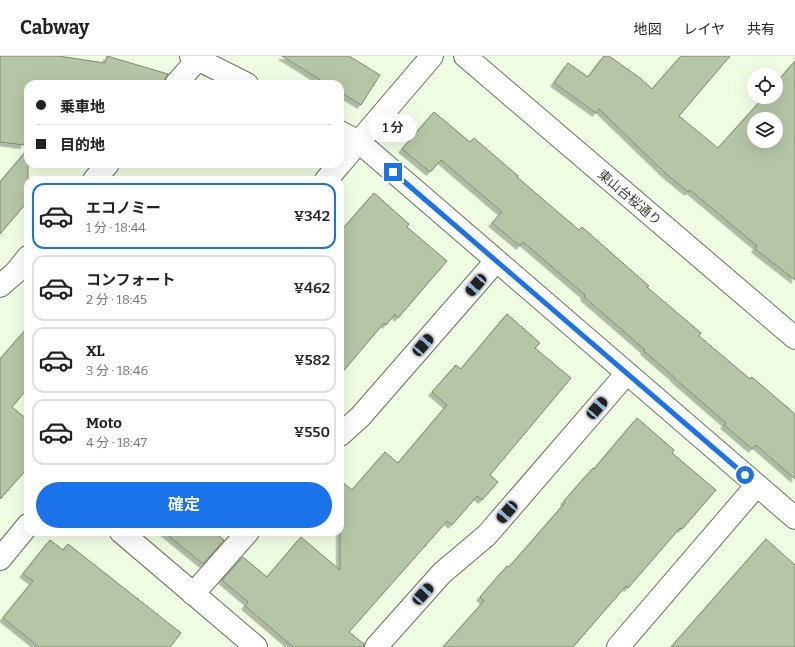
<!DOCTYPE html>
<html lang="ja">
<head>
<meta charset="utf-8">
<style>
  :root { --surface:#fff; --page:#f2f2f2; --text:#222; --muted:#767676; --line:#e0e0e0; --accent:#1a73e8 }
  body { margin:0; font-family:Bitter,"Noto Sans JP",serif; background:var(--page); color:var(--text); height:100vh; display:flex; flex-direction:column; font-size:15px; white-space:nowrap }
  * { box-sizing:border-box; margin:0 }
  p { font-size:13px; color:var(--muted) }
  .icon { flex:none; width:22px; height:22px; fill:none; stroke:currentColor; stroke-width:2; stroke-linecap:round; stroke-linejoin:round }
  .map { position:relative; flex:1; overflow:hidden }
  .drawer { position:absolute; left:24px; top:120px; width:320px; height:360px; display:flex; flex-direction:column; background:var(--surface); border-radius:12px; box-shadow:0 4px 16px #0002 }
  .drawer>* { flex:none }
  .hud { position:absolute; left:24px; top:24px; width:320px; height:88px; border-radius:12px; box-shadow:0 4px 16px #0002; display:grid; align-content:center; height:88px; padding:0 12px; background:var(--surface) }
  .controls { position:absolute; left:747px; top:12px; display:grid; gap:8px }
  .controls a { display:grid; place-items:center; width:36px; height:36px; border-radius:50%; background:var(--surface); box-shadow:0 4px 16px #0002; font-size:20px }
  .end { position:absolute; width:18px; height:18px; margin:-9px; border:5px solid #1a73e8; background:#fff; box-shadow:0 0 0 2px #fff }
  .from { border-radius:50% }
  .bubble { position:absolute; height:28px; border-radius:14px; background:var(--surface); box-shadow:0 4px 16px #0002; font-size:13px; font-weight:600; line-height:28px; text-align:center }
  .car { position:absolute; width:12px; height:24px; margin:-12px -6px; border-radius:5px; box-shadow:0 0 3px 1px #0007; background:linear-gradient(#222 24%,#8ab4d8 0 40%,#222 0 76%,#8ab4d8 0 86%,#222 0) }
  .hud b { display:flex; align-items:center; gap:14px; height:38px; font-size:15px }
  .hud b+b { border-top:1px solid var(--line) }
  .hud i { width:10px; height:10px; background:var(--text) }
  ul { padding:7px 0 0; list-style:none }
  li { display:flex; align-items:center; gap:12px; height:66px; margin:0 8px 6px; padding:0 4px; border:2px solid var(--line); border-radius:12px }
  li div { flex:1 }
  li b { display:block; font-size:15px }
  li em { font-style:normal; font-weight:600 }
  li.active { border-color:var(--accent) }
  li>.icon { width:36px; height:36px; stroke-width:1.5 }
  .cta { display:flex; gap:8px; margin-top:auto; padding:8px 12px }
  .cta a { flex:1; height:46px; border-radius:24px; background:var(--accent); color:#fff; font-size:16px; font-weight:600; line-height:46px; text-align:center }
  header { display:flex; align-items:center; gap:24px; box-sizing:border-box; height:56px; padding:0 20px; background:var(--surface); border-bottom:1px solid var(--line) }
  header strong { font-size:19px }
  nav { display:flex; gap:22px; margin-inline-start:auto; font-size:14px }
  .map>svg:first-child { display:block }
</style>
</head>
<body>
<header>
<strong>Cabway</strong>
<nav><a>地図</a><a>レイヤ</a><a>共有</a></nav>
</header>
<div class="map">
<svg width="795" height="591" viewBox="0 0 795 591">
  <defs>
    <filter id="shadow"><feDropShadow dx="-3.5" dy="3.5" stdDeviation="0" flood-color="#0004"/></filter>
  </defs>
  <rect width="100%" height="100%" fill="#effee3"/>
  <path fill="#b5c6a6" stroke="#7a8a6b" fill-rule="evenodd" filter="url(#shadow)" d="M 0,0 L 58,0 L 105,7 L 107,0 L 168,18 L 164,25 L 164,28 L 28,28 L 28,63 L 24,89 L 0,86 Z
    M 282,0 L 349,0 L 380,19 L 361,49 L 340,36 L 340,28 L 327,28 Z
    M 604,0 L 609,0 L 640,22 L 652,33 L 681,0 L 730,0 L 679,60 L 718,92 L 764,41 L 776,41 L 776,27 L 795,5 L 795,224 L 755,193 L 757,190 L 690,134 L 688,136 L 665,117 L 599,53 L 596,57 L 554,27 L 568,7 L 588,21 ZM 754,63 L 776,63 L 776,85 L 754,85 Z
    M 434,56 L 470,86 L 474,82 L 518,120 L 517,121 L 579,174 L 582,171 L 649,230 L 647,231 L 701,277 L 699,280 L 750,323 L 752,321 L 795,358 L 795,423 L 756,389 L 752,393 L 724,369 L 726,367 L 674,322 L 674,321 L 644,295 L 645,294 L 584,241 L 585,239 L 523,186 L 520,190 L 492,167 L 502,156 L 441,104 L 430,116 L 402,93 Z
    M 28,93 L 28,145 L 0,178 L 0,126 Z
    M 374,137 L 409,168 L 407,171 L 447,205 L 398,262 L 395,258 L 386,269 L 384,267 L 340,319 L 340,176 Z
    M 507,258 L 540,287 L 535,292 L 571,322 L 490,419 L 498,426 L 482,444 L 477,440 L 452,469 L 447,465 L 349,576 L 364,588 L 364,591 L 293,591 L 245,550 L 248,546 L 222,524 L 243,501 L 267,521 L 301,481 L 340,514 L 340,424 L 352,434 L 385,396 L 398,407 L 447,349 L 432,336 L 456,309 L 461,313 Z
    M 28,271 L 28,332 L 12,351 L 28,364 L 28,412 L 0,443 L 0,303 Z
    M 637,362 L 674,394 L 672,397 L 716,434 L 682,473 L 680,472 L 628,532 L 626,530 L 573,591 L 443,591 L 484,545 L 480,541 L 507,510 L 509,511 L 565,447 L 564,445 L 593,412 L 594,413 Z
    M 164,476 L 214,476 L 224,484 L 203,508 Z
    M 766,483 L 795,509 L 795,591 L 671,591 Z
    M 50,484 L 63,494 L 68,488 L 181,577 L 170,591 L 39,591 L 3,562 L 33,525 L 23,518 Z"/>
  <g fill="none" stroke-linecap="round" stroke-linejoin="round">
    <defs>
      <path id="minor" d="M 191,0 L 247,28
        M 465,0 L 795,282
        M 176,28 L 198,3
        M 340,76 L 359,86 L 795,462
        M 340,108 L 432,0
        M 94,124 L 108,108
        M 326,124 L 340,108
        M 0,230 L 15,217 L 28,201
        M 340,379 L 360,361 L 496,205
        M 121,476 L 256,591
        M 0,503 L 28,469
        M 193,538 L 248,476
        M 376,591 L 442,517 L 487,479 L 627,317
        M 618,591 L 757,429"/>
    </defs>
    <use href="#minor" stroke="#637355" stroke-width="24"/>
    <use href="#minor" stroke="#fff" stroke-width="22"/>
  </g>
  <g fill="none" stroke-linecap="round" stroke-linejoin="round">
    <path stroke="#1a73e8" stroke-width="5" d="M 393,116 L 745,419"/>
  </g>
  <g text-anchor="middle" stroke-width="3" stroke-linejoin="round" paint-order="stroke">
    <g font-size="13" fill="#333b2d" stroke="#fff">
      <text transform="translate(630 141) rotate(40)" y="5">東山台桜通り</text>
    </g>
  </g>
</svg>
<div class="controls">
<a><svg class="icon" aria-label="locate" viewBox="0 0 24 24"><circle cx="12" cy="12" r="6"/><path d="M12 2v4M12 18v4M2 12h4M18 12h4"/></svg></a>
<a><svg class="icon" aria-label="layers" viewBox="0 0 24 24"><path d="M12 4l9 5-9 5-9-5zM3 14l9 5 9-5"/></svg></a>
</div>
<i class="end from" style="left:745px;top:419px"></i>
<i class="end" style="left:393px;top:116px"></i>
<div class="bubble" style="left:369px;top:58px;width:48px">1 分</div>
<i class="car" style="left:476px;top:229px;rotate:221deg"></i>
<i class="car" style="left:423px;top:289px;rotate:41deg"></i>
<i class="car" style="left:597px;top:352px;rotate:41deg"></i>
<i class="car" style="left:507px;top:456px;rotate:221deg"></i>
<i class="car" style="left:423px;top:538px;rotate:42deg"></i>
<div class="hud">
<b><i class="from"></i>乗車地</b>
<b><i></i>目的地</b>
</div>
<section class="drawer">
<ul>
<li class="active"><svg class="icon" aria-label="car" viewBox="0 0 24 24"><path d="M5 17H2v-5l4-1 3-4h7l3 4 3 1v5h-3M9 17h6M6 11h13"/><circle cx="7" cy="17" r="2"/><circle cx="17" cy="17" r="2"/></svg><div><b>エコノミー</b><p>1 分 · 18:44</p></div><em>¥342</em></li>
<li><svg class="icon" aria-label="car" viewBox="0 0 24 24"><path d="M5 17H2v-5l4-1 3-4h7l3 4 3 1v5h-3M9 17h6M6 11h13"/><circle cx="7" cy="17" r="2"/><circle cx="17" cy="17" r="2"/></svg><div><b>コンフォート</b><p>2 分 · 18:45</p></div><em>¥462</em></li>
<li><svg class="icon" aria-label="car" viewBox="0 0 24 24"><path d="M5 17H2v-5l4-1 3-4h7l3 4 3 1v5h-3M9 17h6M6 11h13"/><circle cx="7" cy="17" r="2"/><circle cx="17" cy="17" r="2"/></svg><div><b>XL</b><p>3 分 · 18:46</p></div><em>¥582</em></li>
<li><svg class="icon" aria-label="car" viewBox="0 0 24 24"><path d="M5 17H2v-5l4-1 3-4h7l3 4 3 1v5h-3M9 17h6M6 11h13"/><circle cx="7" cy="17" r="2"/><circle cx="17" cy="17" r="2"/></svg><div><b>Moto</b><p>4 分 · 18:47</p></div><em>¥550</em></li>
</ul>
<div class="cta"><a>確定</a></div>
</section>
</div>
</body>
</html>
